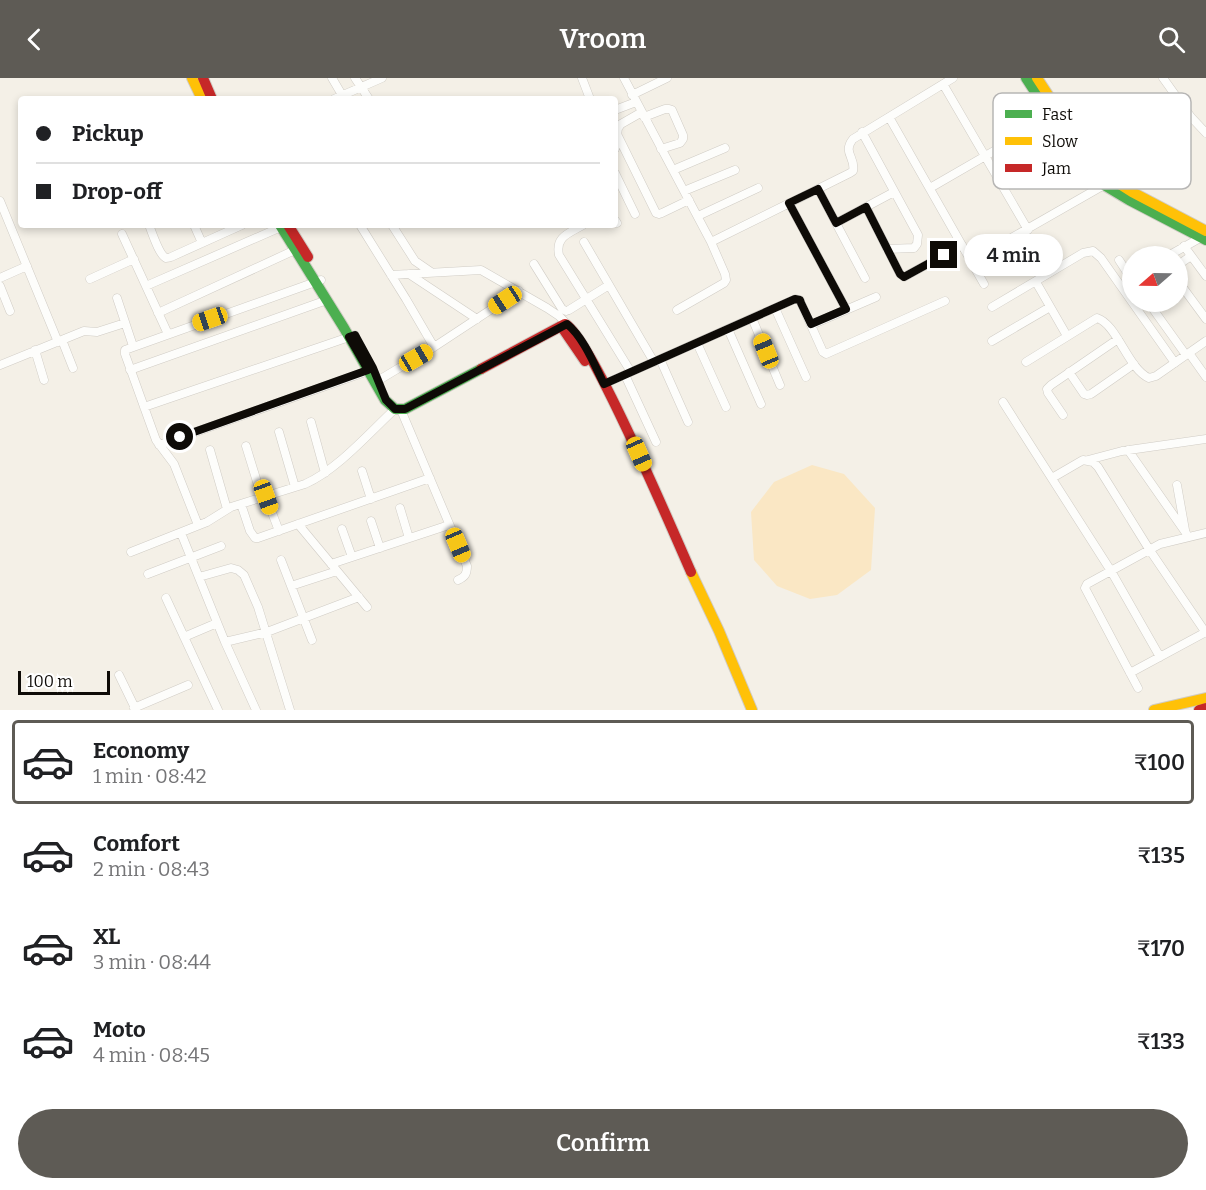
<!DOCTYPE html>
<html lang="en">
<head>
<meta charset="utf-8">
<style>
  :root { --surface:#fff; --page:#f2f2f2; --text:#202124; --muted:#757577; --line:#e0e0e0; --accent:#5e5b55 }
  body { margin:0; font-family:Bitter,serif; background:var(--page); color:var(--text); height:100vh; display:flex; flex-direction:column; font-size:22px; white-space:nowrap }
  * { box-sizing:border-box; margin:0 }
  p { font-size:20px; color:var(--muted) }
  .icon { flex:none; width:33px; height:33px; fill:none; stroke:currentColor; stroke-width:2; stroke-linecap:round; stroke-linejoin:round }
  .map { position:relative; height:632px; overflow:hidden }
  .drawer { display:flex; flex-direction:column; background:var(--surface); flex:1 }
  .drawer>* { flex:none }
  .hud { position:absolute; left:18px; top:18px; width:600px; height:132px; border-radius:6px; box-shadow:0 3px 9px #0003; display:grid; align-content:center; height:132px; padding:0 18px; background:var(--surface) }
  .needle { width:39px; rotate:250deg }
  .controls { position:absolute; left:1122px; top:168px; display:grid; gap:12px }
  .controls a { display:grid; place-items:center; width:66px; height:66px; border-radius:50%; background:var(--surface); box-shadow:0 3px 9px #0003; font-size:30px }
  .scale { position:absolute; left:18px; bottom:15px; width:92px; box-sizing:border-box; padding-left:6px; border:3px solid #0e0b07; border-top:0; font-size:16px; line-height:21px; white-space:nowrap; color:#0e0b07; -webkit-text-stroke:4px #fff; paint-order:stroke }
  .end { position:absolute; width:27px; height:27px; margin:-14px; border:8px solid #0e0b07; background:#fff; box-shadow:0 0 0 3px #fff }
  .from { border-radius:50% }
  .bubble { position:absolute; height:42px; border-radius:21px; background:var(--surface); box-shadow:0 3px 9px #0003; font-size:20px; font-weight:600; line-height:42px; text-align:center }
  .car { position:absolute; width:18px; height:36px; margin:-18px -9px; border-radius:8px; box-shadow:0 0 4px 2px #0007; background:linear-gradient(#f5c518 24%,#345 0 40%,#f5c518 0 76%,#345 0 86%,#f5c518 0) }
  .hud b { display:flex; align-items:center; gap:21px; height:57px; font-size:22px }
  .hud b+b { border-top:2px solid var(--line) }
  .hud i { width:15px; height:15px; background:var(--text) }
  ul { padding:10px 0 0; list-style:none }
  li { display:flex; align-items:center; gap:18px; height:84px; margin:0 12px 9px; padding:0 6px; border:3px solid transparent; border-radius:6px }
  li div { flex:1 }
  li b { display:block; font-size:22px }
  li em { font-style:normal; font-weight:600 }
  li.selected { border-color:var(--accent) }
  li>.icon { width:54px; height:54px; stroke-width:1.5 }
  .cta { display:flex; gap:12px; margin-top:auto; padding:12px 18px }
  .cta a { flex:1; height:69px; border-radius:36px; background:var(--accent); color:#fff; font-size:24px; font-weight:600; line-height:69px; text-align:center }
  header { display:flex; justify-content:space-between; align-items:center; height:78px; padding:0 18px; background:var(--accent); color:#fff; font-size:27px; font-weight:600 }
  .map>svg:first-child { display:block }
</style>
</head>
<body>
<header><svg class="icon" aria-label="back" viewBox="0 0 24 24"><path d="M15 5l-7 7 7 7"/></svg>Vroom<svg class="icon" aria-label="search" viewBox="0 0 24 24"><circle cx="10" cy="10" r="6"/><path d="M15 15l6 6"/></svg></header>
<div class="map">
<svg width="1206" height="632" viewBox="0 0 1206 632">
  <rect width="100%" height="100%" fill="#f4f0e7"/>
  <path fill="#fae7c4" d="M 812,387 L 844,396 L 875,430 L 871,492 L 837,517 L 810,521 L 777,508 L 754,482 L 751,434 L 774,404 Z"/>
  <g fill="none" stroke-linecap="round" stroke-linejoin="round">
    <defs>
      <path id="street" d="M 332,0 L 342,17
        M 355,0 L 369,21
        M 582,0 L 590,21
        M 624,0 L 711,164 L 725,196 L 726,202 L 724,205 L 677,232
        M 1163,0 L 1191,39 L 1206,55
        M 943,6 L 1028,152
        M 632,17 L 667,0
        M 334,21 L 382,0
        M 615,32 L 636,24
        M 644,39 L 665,31 L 669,31 L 672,32 L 683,57 L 683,61 L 680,65 L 661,71
        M 889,39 L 984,206
        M 862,54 L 918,157 L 917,166 L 914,170 L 887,171
        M 617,56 L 656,135 L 659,136 L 662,135 L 689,122
        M 615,71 L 618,50 L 621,46 L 642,34
        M 673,92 L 725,70
        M 615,95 L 635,136
        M 930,110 L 1051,40
        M 818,111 L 865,200
        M 684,113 L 735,92
        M 0,123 L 58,264
        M 789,125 L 846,231
        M 866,129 L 900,196 L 904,199 L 962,167
        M 698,138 L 758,110
        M 615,142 L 617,145
        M 836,145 L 894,114
        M 149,147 C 152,154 159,177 166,180 C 168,180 169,180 171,179 L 242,147
        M 194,147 L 202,165
        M 360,147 L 406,221 L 434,269
        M 392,147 L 415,183 L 431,194
        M 583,147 C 570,155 555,158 559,177 L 631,294
        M 122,156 L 168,256
        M 584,164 L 654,284
        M 711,164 L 850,95 L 853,93 C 856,79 842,75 853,61 L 953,0
        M 1184,168 L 1206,198
        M 1168,178 L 1200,160
        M 1119,182 L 1132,202
        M 971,183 L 1104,107
        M 534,186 L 562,231 L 566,233 L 569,232 L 609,207
        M 1178,187 L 1191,178
        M 409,196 L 477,241
        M 391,197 L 481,192 L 547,230 L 559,238 L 567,246
        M 0,200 L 27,188
        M 90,201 L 134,181
        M 1178,203 L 1206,241
        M 1036,204 L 1067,258
        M 0,208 L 10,233
        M 146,208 L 281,149
        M 117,220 L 133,268
        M 1148,224 L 1186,277
        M 992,229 L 1083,175 L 1093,173 L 1101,180 L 1175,285
        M 775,230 L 806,299
        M 158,235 L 295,172
        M 752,240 L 780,307
        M 811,247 L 876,219
        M 728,251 L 761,326
        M 62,262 L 73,290
        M 992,263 L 1050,229
        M 697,265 L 726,329
        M 35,272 L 44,302
        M 1189,275 L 1206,299
        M 660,281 L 688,344
        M 1026,284 L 1097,240 C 1117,246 1128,291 1149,300 L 1156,298 L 1206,263
        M 0,287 L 84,253 L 97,254 L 125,245
        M 130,292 L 327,222
        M 1069,294 L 1084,316 L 1087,317 L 1091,316 L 1134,286
        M 625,297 L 656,364
        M 379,302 L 434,269 L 519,213
        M 604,306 L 795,221 L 800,222 L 801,225 L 823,274 L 826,276 L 945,223
        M 1003,324 L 1111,493 L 1160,579
        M 144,329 L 355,257
        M 401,332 L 467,488 C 467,496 465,499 458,502
        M 1063,337 L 1048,315 L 1047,311 L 1051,307 L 1118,261
        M 311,344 L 325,395
        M 279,354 L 295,409
        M 159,367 L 368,293
        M 246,368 L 262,420
        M 210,372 L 227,431
        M 1128,372 L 1186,455
        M 1088,382 L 1122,373 L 1206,361
        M 362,393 L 371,421
        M 1052,400 L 1083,382 L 1093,384 L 1098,389 L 1149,471 L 1206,555
        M 1177,407 L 1185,452
        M 266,419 L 279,453
        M 241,426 L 250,453 L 255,460 L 258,460 L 430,400
        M 400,430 L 409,460
        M 371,443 L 380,470
        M 298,446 L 367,529
        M 198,447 L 174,386 L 156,362 L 125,276 L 125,272 L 321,202
        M 342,451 L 352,479
        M 181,455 L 225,564 L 256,632
        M 131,474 L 207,444 L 231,429 L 305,406 C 337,392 369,355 395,331
        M 281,482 L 312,562
        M 331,486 L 449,447
        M 148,496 L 221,468
        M 199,499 L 231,490 L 238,492 L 244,497 L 258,529 L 290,632
        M 291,508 L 337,493
        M 166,520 L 218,632
        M 184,559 L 217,545
        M 225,564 L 267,554 L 359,519
        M 1130,595 L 1206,554
        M 119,597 L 136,632
        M 1138,610 L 1085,510 L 1087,506 L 1160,466 L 1206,455
        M 134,630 L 188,607"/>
      <path id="fast" d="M 1026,0 L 1080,83 L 1104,107 L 1129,122 L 1206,162
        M 280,147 L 344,250 L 385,322 L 395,331 L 405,331 L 481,291"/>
      <path id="slow" d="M 192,0 L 202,21
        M 1037,0 L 1088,78 L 1110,100 L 1132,114 L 1206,153
        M 691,494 L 719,553 L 752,632
        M 1154,632 L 1206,620"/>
      <path id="jam" d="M 203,0 L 212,21
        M 288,147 L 308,179
        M 561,248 L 585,283
        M 481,291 L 565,246 C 589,255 675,458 691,494
        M 1199,632 L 1206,630"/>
    </defs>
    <use href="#street" stroke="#d0ccc5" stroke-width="9"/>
    <use href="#fast" stroke="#d0ccc5" stroke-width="12"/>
    <use href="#slow" stroke="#d0ccc5" stroke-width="12"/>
    <use href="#jam" stroke="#d0ccc5" stroke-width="12"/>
    <use href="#street" stroke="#fdfdfb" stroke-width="8"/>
    <use href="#fast" stroke="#4caf50" stroke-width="10"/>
    <use href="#slow" stroke="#ffc107" stroke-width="10"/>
    <use href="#jam" stroke="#c62828" stroke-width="10"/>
  </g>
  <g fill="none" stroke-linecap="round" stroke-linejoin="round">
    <path stroke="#0e0b07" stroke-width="8" d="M 180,359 L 368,292 L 349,259 L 355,257 L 373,290 L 386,322 L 395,331 L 405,331 L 567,246 C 584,260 594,286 604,306 L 795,221 L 800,222 L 801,225 L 811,246 L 846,231 L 789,125 L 818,111 L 836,145 L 866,129 L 900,196 L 904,199 L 944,177"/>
  </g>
  <rect x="993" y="15" width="198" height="96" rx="9" fill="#fff" stroke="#b7b6b5" stroke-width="1.5"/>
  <rect x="1005" y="32" width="27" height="8" fill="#4caf50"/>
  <rect x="1005" y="59" width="27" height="8" fill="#ffc107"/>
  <rect x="1005" y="86" width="27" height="8" fill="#c62828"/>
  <g font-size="16" fill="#0e0b07">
    <text x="1042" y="42">Fast</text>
    <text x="1042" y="69">Slow</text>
    <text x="1042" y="96">Jam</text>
  </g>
</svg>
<div class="controls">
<a><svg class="needle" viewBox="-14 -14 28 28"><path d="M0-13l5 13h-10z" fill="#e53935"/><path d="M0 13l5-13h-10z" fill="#757577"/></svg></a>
</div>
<div class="scale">100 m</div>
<i class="end from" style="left:180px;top:359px"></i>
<i class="end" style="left:944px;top:177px"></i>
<div class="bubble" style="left:964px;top:156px;width:99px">4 min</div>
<i class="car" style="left:505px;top:222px;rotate:237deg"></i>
<i class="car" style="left:210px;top:241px;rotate:251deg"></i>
<i class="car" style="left:766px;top:273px;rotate:338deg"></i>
<i class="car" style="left:416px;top:280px;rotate:60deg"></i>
<i class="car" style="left:639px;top:376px;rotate:156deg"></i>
<i class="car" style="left:266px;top:419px;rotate:160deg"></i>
<i class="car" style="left:458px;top:467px;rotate:157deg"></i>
<div class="hud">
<b><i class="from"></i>Pickup</b>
<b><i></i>Drop-off</b>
</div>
</div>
<section class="drawer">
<ul>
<li class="selected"><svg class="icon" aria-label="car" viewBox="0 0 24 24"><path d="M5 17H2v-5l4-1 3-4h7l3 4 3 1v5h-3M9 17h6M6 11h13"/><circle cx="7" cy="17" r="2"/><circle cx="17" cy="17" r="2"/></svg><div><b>Economy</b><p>1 min · 08:42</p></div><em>₹100</em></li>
<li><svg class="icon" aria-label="car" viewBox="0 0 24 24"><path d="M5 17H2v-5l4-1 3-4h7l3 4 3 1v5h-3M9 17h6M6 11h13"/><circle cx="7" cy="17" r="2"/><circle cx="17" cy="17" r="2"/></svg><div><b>Comfort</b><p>2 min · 08:43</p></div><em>₹135</em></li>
<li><svg class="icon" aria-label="car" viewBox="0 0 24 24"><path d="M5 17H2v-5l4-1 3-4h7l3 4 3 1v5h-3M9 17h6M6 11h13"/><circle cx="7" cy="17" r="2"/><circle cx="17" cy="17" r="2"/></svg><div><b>XL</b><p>3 min · 08:44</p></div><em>₹170</em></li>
<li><svg class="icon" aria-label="car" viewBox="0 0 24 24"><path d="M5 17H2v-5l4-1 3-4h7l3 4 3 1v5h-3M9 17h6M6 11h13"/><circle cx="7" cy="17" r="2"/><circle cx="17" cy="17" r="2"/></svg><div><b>Moto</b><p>4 min · 08:45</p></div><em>₹133</em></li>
</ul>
<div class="cta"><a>Confirm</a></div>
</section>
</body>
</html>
